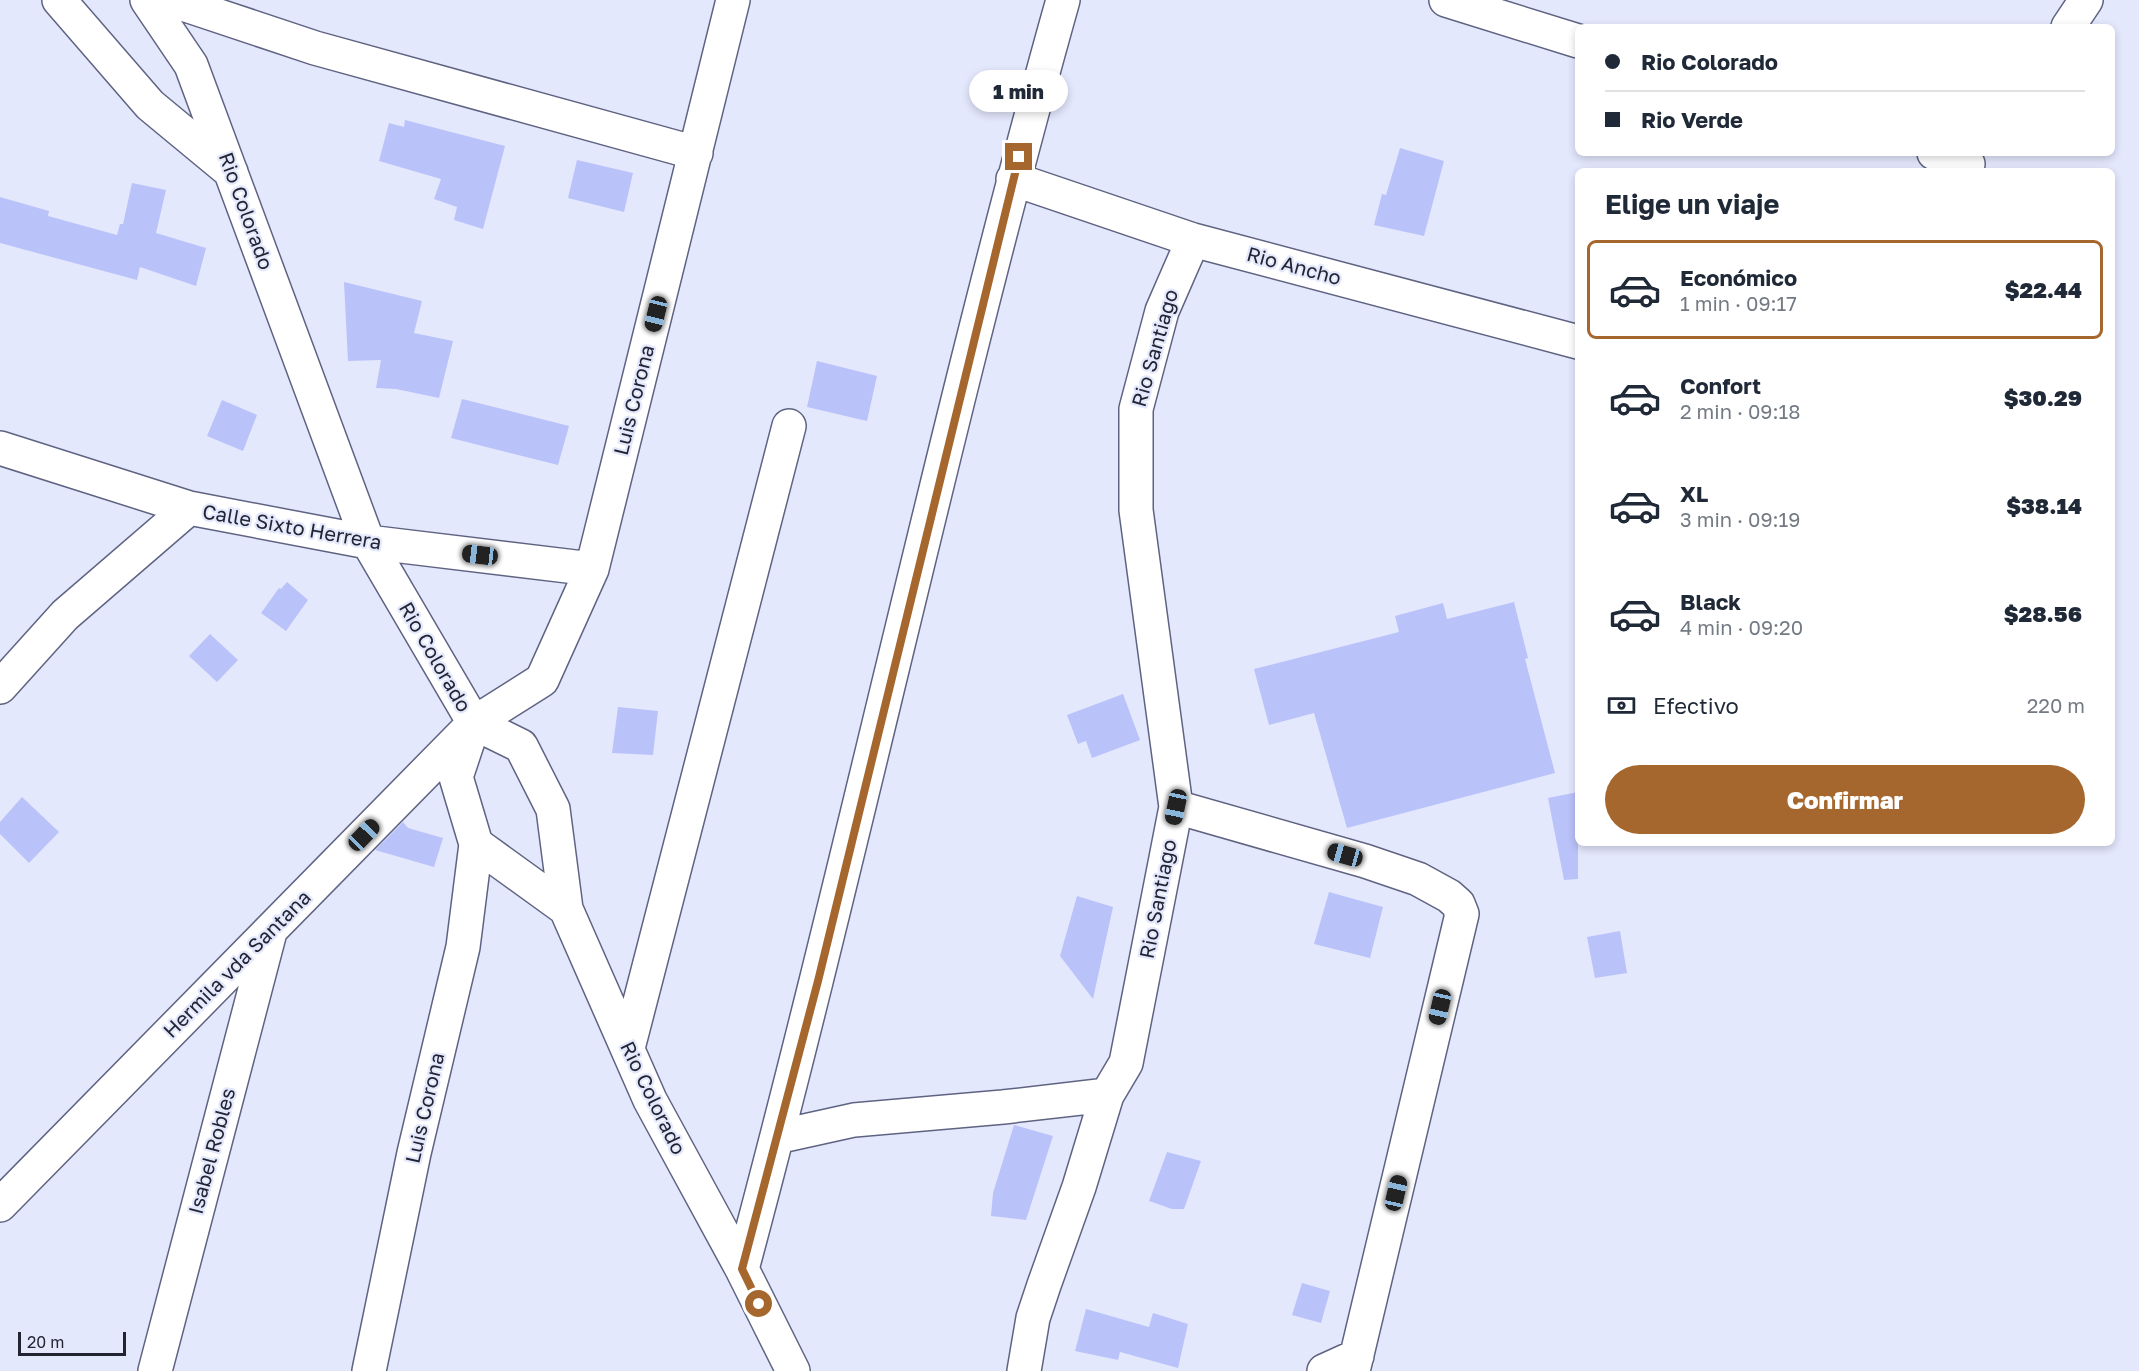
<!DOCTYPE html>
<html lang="es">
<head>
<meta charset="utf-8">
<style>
  :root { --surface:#fff; --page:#f2f2f3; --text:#1f2937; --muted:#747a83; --line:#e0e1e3; --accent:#a5672d }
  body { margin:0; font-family:"Golos Text",sans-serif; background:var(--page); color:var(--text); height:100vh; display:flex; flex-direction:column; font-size:22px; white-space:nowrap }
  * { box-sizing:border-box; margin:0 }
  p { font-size:20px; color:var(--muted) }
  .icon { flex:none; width:33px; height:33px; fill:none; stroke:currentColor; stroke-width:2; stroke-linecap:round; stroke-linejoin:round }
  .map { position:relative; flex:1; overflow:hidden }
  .details { position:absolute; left:1575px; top:168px; width:540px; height:678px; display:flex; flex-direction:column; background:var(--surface); border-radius:9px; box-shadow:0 3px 9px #0003 }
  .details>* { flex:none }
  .banner { position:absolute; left:1575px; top:24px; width:540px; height:132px; border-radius:9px; box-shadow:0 3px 9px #0003; display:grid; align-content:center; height:132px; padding:0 30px; background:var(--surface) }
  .scale { position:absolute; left:18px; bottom:15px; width:108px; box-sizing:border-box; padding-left:6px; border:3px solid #222431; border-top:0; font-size:16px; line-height:21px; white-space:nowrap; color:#222431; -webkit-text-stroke:4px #e4e8fd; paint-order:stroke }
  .end { position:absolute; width:27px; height:27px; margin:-14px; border:8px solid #a5672d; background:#fff; box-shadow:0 0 0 3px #fff }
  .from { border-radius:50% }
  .bubble { position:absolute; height:42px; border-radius:21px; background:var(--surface); box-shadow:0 3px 9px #0003; font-size:20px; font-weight:800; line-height:42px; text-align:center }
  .car { position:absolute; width:18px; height:36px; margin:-18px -9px; border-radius:8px; box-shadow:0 0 4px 2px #0007; background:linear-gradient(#222 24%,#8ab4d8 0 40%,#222 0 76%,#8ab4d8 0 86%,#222 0) }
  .banner b { display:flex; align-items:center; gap:21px; height:57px; font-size:22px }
  .banner b+b { border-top:2px solid var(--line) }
  .banner i { width:15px; height:15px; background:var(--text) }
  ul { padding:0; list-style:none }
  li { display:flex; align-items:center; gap:18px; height:99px; margin:0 12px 9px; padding:0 18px; border:3px solid transparent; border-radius:9px }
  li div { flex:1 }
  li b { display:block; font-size:22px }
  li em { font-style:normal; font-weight:800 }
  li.active { border-color:var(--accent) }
  li>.icon { width:54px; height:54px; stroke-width:1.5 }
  h2 { padding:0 30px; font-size:27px; line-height:72px }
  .pay { display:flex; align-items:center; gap:15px; height:66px; padding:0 30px; font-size:22px }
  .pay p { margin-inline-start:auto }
  .button { display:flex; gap:12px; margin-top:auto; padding:12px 30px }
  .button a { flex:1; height:69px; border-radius:36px; background:var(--accent); color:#fff; font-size:24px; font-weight:800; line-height:69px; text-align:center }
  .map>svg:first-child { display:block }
</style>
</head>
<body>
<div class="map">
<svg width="2139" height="1371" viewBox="0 0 2139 1371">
  <rect width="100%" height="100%" fill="#e4e8fd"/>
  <path fill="#bac2fa" d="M 405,120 L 505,146 L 483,229 L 454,220 L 457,207 L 434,199 L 441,179 L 379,161 L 389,123 L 404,127 Z
    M 1400,148 L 1444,161 L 1424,236 L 1374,225 L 1382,194 L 1386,195 Z
    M 577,160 L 633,173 L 624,212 L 568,198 Z
    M 132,183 L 166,190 L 156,233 L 206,248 L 196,286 L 140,267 L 137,280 L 0,243 L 0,197 L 49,211 L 48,216 L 117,235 L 120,224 L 123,224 Z
    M 344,282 L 422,301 L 414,333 L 453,341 L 439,398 L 396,389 L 376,388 L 381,360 L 348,361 Z
    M 817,361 L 877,376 L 867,421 L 807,407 Z
    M 462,399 L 569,426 L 558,465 L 451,438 Z
    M 222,400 L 257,415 L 243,451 L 207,436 Z
    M 287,582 L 308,600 L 286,631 L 261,613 L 279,588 L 281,589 Z
    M 1514,602 L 1528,658 L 1525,659 L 1555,773 L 1347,828 L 1314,713 L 1269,725 L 1254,669 L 1399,632 L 1395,616 L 1443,603 L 1447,619 Z
    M 210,634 L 238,660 L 217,682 L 189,656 Z
    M 1123,694 L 1140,740 L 1092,758 L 1086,741 L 1078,744 L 1067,715 Z
    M 618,707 L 658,711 L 653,755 L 612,753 Z
    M 1578,792 L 1578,879 L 1564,880 L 1548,798 Z
    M 22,797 L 59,832 L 29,863 L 0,834 L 0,822 Z
    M 403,822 L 408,828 L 443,838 L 434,867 L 375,850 Z
    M 1329,892 L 1383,907 L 1370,958 L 1314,944 Z
    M 1077,896 L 1113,907 L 1093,999 L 1060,956 Z
    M 1620,931 L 1627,973 L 1595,978 L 1587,937 Z
    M 1014,1125 L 1053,1136 L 1026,1220 L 991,1216 L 993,1193 Z
    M 1167,1152 L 1201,1161 L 1184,1209 L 1172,1209 L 1149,1201 Z
    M 1302,1283 L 1330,1291 L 1321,1323 L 1292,1315 Z
    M 1086,1309 L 1149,1327 L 1153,1313 L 1188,1324 L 1178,1368 L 1120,1352 L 1118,1360 L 1075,1351 Z"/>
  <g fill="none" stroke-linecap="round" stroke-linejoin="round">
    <defs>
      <path id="minor" d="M 59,0 L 150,105 L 231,172
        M 147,0 L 191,65 L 368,542 L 474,723 L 456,777 L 476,844 L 566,909 L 650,1100 L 742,1269 L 793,1371
        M 171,0 L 315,48 L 696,153
        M 1446,0 L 1578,41
        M 2068,27 L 2086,0
        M 1934,153 L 1968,164
        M 1013,179 L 1193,240 L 1578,342
        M 0,448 L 189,508 L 368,542 L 592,569
        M 0,687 L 65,615 L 189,508
        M 474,723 L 521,746 L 553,809 L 566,909
        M 1176,807 L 1365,861 L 1418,879 L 1449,896 L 1458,904 L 1462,914 L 1353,1371
        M 628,1048 L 789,426
        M 777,1137 L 854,1120 L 1003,1107 L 1107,1095
        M 0,1205 L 474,723 L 542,680 L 592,569 L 733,0
        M 742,1269 C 855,848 945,420 1063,0
        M 155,1371 L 270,932
        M 369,1371 L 414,1153 L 463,947 L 476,844
        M 1024,1371 L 1033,1318 L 1044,1285 L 1079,1187 L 1107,1095 L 1126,1063 L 1176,807 L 1136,510 L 1136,409 L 1162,311 L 1193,240
        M 1324,1371 L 1357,1356"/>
    </defs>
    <use href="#minor" stroke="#5f6382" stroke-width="36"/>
    <use href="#minor" stroke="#fff" stroke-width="33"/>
  </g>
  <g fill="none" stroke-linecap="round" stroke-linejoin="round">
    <path stroke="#a5672d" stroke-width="8" d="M 759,1304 L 742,1269 L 818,981 L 1019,157"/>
  </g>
  <g text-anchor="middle" stroke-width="4.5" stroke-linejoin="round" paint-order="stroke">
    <g font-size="20" fill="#222431" stroke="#e4e8fd">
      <text transform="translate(246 211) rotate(70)" y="7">Rio Colorado</text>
      <text transform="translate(1294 266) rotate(15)" y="7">Rio Ancho</text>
      <text transform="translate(1155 348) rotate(-74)" y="7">Rio Santiago</text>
      <text transform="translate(634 400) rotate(-76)" y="7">Luis Corona</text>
      <text transform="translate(292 527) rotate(10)" y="7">Calle Sixto Herrera</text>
      <text transform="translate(435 657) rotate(60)" y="7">Rio Colorado</text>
      <text transform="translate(1158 899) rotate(-79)" y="7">Rio Santiago</text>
      <text transform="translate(237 964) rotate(-45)" y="7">Hermila vda Santana</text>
      <text transform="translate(653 1098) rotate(64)" y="7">Rio Colorado</text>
      <text transform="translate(425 1108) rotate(-77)" y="7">Luis Corona</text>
      <text transform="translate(212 1151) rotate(-75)" y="7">Isabel Robles</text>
    </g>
  </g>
</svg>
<div class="scale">20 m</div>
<i class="end from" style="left:759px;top:1304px"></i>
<i class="end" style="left:1019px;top:157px"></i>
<div class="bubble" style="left:969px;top:70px;width:99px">1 min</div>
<i class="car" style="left:656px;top:314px;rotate:194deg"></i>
<i class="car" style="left:480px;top:555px;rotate:277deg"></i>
<i class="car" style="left:1176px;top:807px;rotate:192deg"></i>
<i class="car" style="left:364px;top:835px;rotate:44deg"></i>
<i class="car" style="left:1345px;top:855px;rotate:286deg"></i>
<i class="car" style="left:1440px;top:1007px;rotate:193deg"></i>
<i class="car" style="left:1396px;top:1193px;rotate:13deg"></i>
<div class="banner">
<b><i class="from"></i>Rio Colorado</b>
<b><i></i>Rio Verde</b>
</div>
<section class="details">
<h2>Elige un viaje</h2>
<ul>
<li class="active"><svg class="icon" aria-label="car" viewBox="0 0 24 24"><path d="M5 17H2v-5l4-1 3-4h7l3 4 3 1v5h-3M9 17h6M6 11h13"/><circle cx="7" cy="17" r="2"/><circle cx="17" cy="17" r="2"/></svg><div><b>Económico</b><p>1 min · 09:17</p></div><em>$22.44</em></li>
<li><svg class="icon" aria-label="car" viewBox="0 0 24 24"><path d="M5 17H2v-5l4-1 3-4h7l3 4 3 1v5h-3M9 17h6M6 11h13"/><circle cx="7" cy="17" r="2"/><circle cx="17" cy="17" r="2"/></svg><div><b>Confort</b><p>2 min · 09:18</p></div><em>$30.29</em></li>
<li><svg class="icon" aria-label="car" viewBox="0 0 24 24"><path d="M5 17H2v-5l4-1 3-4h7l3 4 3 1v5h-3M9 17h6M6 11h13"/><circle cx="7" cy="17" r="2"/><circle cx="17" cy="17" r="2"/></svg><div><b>XL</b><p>3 min · 09:19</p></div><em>$38.14</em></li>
<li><svg class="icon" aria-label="car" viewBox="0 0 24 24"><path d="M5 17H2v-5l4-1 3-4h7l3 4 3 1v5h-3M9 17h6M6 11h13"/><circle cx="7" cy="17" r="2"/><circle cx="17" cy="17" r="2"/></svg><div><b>Black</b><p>4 min · 09:20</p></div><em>$28.56</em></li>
</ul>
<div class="pay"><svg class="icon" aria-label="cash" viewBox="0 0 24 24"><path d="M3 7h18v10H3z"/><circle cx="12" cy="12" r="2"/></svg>Efectivo<p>220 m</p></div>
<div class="button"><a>Confirmar</a></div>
</section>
</div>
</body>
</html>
